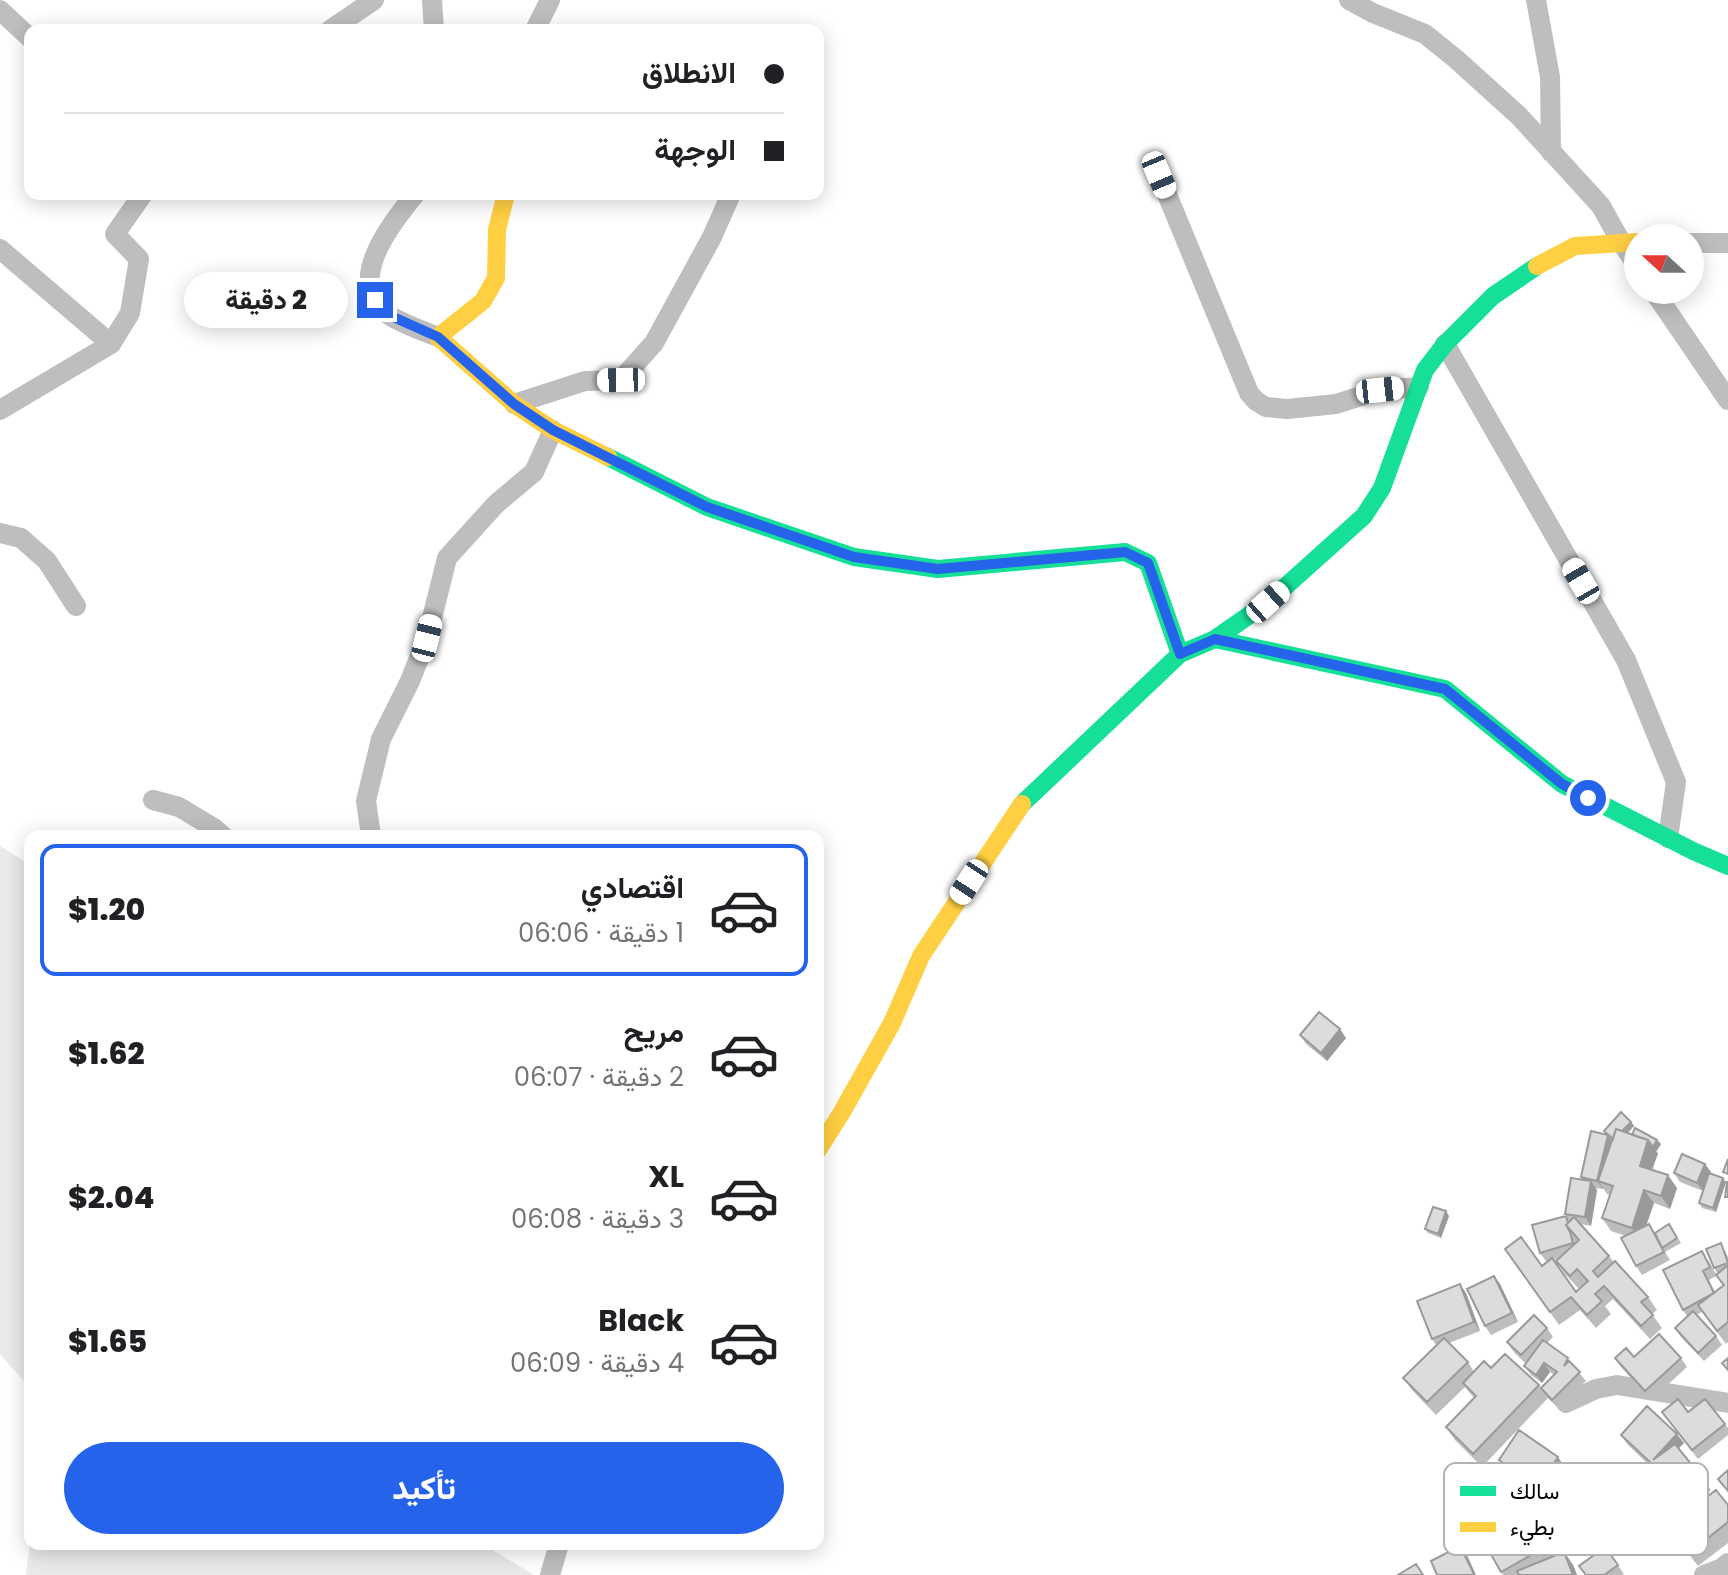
<!DOCTYPE html>
<html lang="ar">
<head>
<meta charset="utf-8">
<style>
  :root { --surface:#fff; --page:#f2f2f2; --text:#202124; --muted:#757577; --line:#e0e0e0; --accent:#2563eb }
  body { margin:0; font-family:Poppins,Vazirmatn,sans-serif; background:var(--page); color:var(--text); direction:rtl; height:100vh; display:flex; flex-direction:column; font-size:30px; white-space:nowrap }
  * { box-sizing:border-box; margin:0 }
  p { font-size:26px; color:var(--muted) }
  .icon { flex:none; width:44px; height:44px; fill:none; stroke:currentColor; stroke-width:2; stroke-linecap:round; stroke-linejoin:round }
  .map { position:relative; flex:1; overflow:hidden; direction:ltr }
  .side { position:absolute; left:24px; top:830px; width:800px; height:720px; display:flex; flex-direction:column; background:var(--surface); border-radius:16px; box-shadow:0 4px 20px #0003; direction:rtl }
  .side>* { flex:none }
  .banner { position:absolute; left:24px; top:24px; width:800px; height:176px; border-radius:16px; box-shadow:0 4px 20px #0003; direction:rtl; display:grid; align-content:center; height:176px; padding:0 40px; background:var(--surface) }
  .needle { width:52px; rotate:291deg }
  .fabs { position:absolute; left:1624px; top:224px; display:grid; gap:16px }
  .fabs a { display:grid; place-items:center; width:80px; height:80px; border-radius:50%; background:var(--surface); box-shadow:0 4px 20px #0003; font-size:40px }
  .end { position:absolute; width:36px; height:36px; margin:-18px; border:10px solid #2563eb; background:#fff; box-shadow:0 0 0 4px #fff }
  .from { border-radius:50% }
  .bubble { position:absolute; height:56px; border-radius:28px; background:var(--surface); box-shadow:0 4px 20px #0003; font-size:26px; font-weight:800; line-height:56px; text-align:center; direction:rtl }
  .car { position:absolute; width:24px; height:48px; margin:-24px -12px; border-radius:10px; box-shadow:0 0 6px 2px #0007; background:linear-gradient(#fff 24%,#345 0 40%,#fff 0 76%,#345 0 86%,#fff 0) }
  .banner b { display:flex; align-items:center; gap:28px; height:76px; font-size:30px }
  .banner b+b { border-top:2px solid var(--line) }
  .banner i { width:20px; height:20px; background:var(--text) }
  ul { padding:14px 0 0; list-style:none }
  li { display:flex; align-items:center; gap:24px; height:132px; margin:0 16px 12px; padding:0 24px; border:4px solid transparent; border-radius:16px }
  li div { flex:1 }
  li b { display:block; font-size:30px }
  li em { font-style:normal; font-weight:800 }
  li.active { border-color:var(--accent) }
  li>.icon { width:72px; height:72px; stroke-width:1.5 }
  .primary-button { display:flex; gap:16px; margin-top:auto; padding:16px 40px }
  .primary-button a { flex:1; height:92px; border-radius:48px; background:var(--accent); color:#fff; font-size:32px; font-weight:800; line-height:92px; text-align:center }
  .map>svg:first-child { display:block }
</style>
</head>
<body>
<div class="map">
<svg width="1728" height="1575" viewBox="0 0 1728 1575">
  <rect width="100%" height="100%" fill="#fff"/>
  <path fill="#eaeaea" d="M 0,846 L 30,865 L 30,1388 L 0,1354 Z
    M 30,1541 L 30,1544 L 483,1544 L 534,1575 L 26,1575 Z"/>
  <g fill="none" stroke-linecap="round" stroke-linejoin="round">
    <path stroke="#bebebe" stroke-width="20" d="M 432,0 L 434,30
      M 1349,0 L 1373,13 L 1425,34 L 1456,59 L 1519,116 L 1601,206 L 1621,242 L 1638,267
      M 1536,0 L 1550,77 L 1551,152
      M 0,10 L 30,38
      M 330,30 L 374,0
      M 535,30 L 550,0
      M 1159,175 L 1249,393 L 1256,401 L 1266,407 L 1287,409 L 1336,404 L 1380,390 L 1419,387
      M 415,194 C 390,226 341,285 392,317 C 406,325 423,331 438,337
      M 1690,243 L 1728,243
      M 0,249 L 111,344 L 130,313 L 139,259 L 115,234 L 143,194
      M 1653,290 L 1728,400
      M 1445,344 L 1626,660 L 1676,782 L 1668,838
      M 514,404 L 585,381 L 621,380 L 654,343 L 712,237 L 731,194
      M 0,410 L 111,344
      M 0,533 L 21,538 L 47,561 L 76,606
      M 153,800 L 179,807 L 214,828 L 223,836
      M 371,836 L 366,801 L 381,739 L 410,681 L 427,638 L 447,558 L 496,504 L 534,472 L 553,430
      M 1566,1403 L 1596,1389 L 1617,1385 L 1728,1403
      M 550,1575 L 559,1544
      M 1704,1575 L 1722,1568 L 1728,1563"/>
    <path stroke="#16e098" stroke-width="18" d="M 608,457 L 707,507 L 854,557 L 938,569 L 1125,552 L 1148,563 L 1180,654
      M 1215,639 L 1445,689 L 1562,784 L 1693,851 L 1728,866
      M 1022,804 L 1180,654 L 1215,639 L 1268,602 L 1364,516 L 1382,488 L 1425,370 L 1445,344 L 1493,296 L 1537,266"/>
    <path stroke="#ffcf43" stroke-width="18" d="M 506,194 L 497,230 L 496,278 L 483,301 L 438,337 L 514,404 L 553,430 L 608,457
      M 1537,266 L 1575,246 L 1638,242
      M 818,1150 L 842,1112 L 892,1023 L 921,956 L 1022,804"/>
  </g>
  <path fill="#bdbdbd" fill-rule="evenodd" d="M 1300,1035 L 1346,1038 L 1327,1061 L 1306,1044 Z
    M 1631,1122 L 1634,1126 L 1628,1133 L 1657,1140 L 1661,1144 L 1656,1152 L 1658,1153 L 1652,1170 L 1677,1188 L 1670,1209 L 1654,1203 L 1646,1225 L 1655,1233 L 1672,1229 L 1681,1243 L 1665,1252 L 1670,1260 L 1642,1275 L 1636,1266 L 1626,1236 L 1611,1231 L 1602,1218 L 1610,1195 L 1607,1194 L 1603,1188 L 1603,1189 L 1595,1188 L 1597,1190 L 1591,1226 L 1580,1224 L 1614,1262 L 1648,1297 L 1657,1310 L 1652,1314 L 1662,1328 L 1650,1339 L 1613,1299 L 1605,1306 L 1611,1314 L 1596,1328 L 1580,1310 L 1559,1325 L 1505,1249 L 1542,1266 L 1549,1261 L 1546,1261 L 1540,1253 L 1566,1216 L 1570,1221 L 1565,1214 L 1583,1180 L 1581,1177 L 1607,1135 L 1604,1131 ZM 1560,1258 L 1556,1261 L 1565,1274 L 1579,1289 L 1576,1292 L 1553,1260 Z
    M 1705,1164 L 1711,1173 L 1726,1182 L 1716,1212 L 1702,1208 L 1699,1203 L 1703,1191 L 1680,1182 L 1674,1173 Z
    M 1449,1216 L 1441,1238 L 1428,1233 L 1425,1229 Z
    M 1721,1243 L 1728,1257 L 1728,1342 L 1726,1344 L 1702,1312 L 1696,1315 L 1716,1336 L 1722,1345 L 1704,1361 L 1681,1337 L 1675,1328 L 1687,1316 L 1683,1310 L 1708,1260 L 1716,1274 L 1719,1272 L 1717,1273 L 1714,1268 ZM 1716,1276 L 1723,1286 L 1715,1292 L 1709,1280 Z
    M 1494,1276 L 1500,1284 L 1518,1322 L 1491,1335 L 1485,1326 Z
    M 1466,1293 L 1480,1331 L 1449,1343 L 1468,1362 L 1474,1372 L 1491,1368 L 1539,1385 L 1541,1388 L 1554,1375 L 1550,1372 L 1542,1383 L 1531,1375 L 1524,1366 L 1526,1364 L 1513,1351 L 1507,1342 L 1547,1328 L 1553,1337 L 1547,1343 L 1573,1365 L 1586,1381 L 1558,1408 L 1547,1397 L 1548,1398 L 1482,1467 L 1455,1440 L 1446,1427 L 1474,1398 L 1465,1387 L 1436,1415 L 1412,1390 L 1403,1378 L 1436,1345 L 1432,1339 Z
    M 1634,1357 L 1681,1358 L 1687,1367 L 1651,1400 L 1621,1367 L 1615,1358 Z
    M 1705,1399 L 1728,1428 L 1728,1435 L 1698,1459 L 1662,1412 L 1688,1412 Z
    M 1621,1435 L 1684,1443 L 1678,1448 L 1711,1490 L 1680,1515 L 1644,1469 L 1649,1465 L 1627,1444 Z
    M 1499,1460 L 1564,1466 L 1544,1495 L 1505,1468 Z
    M 1530,1500 L 1539,1513 L 1562,1553 L 1564,1552 L 1573,1565 L 1577,1575 L 1503,1575 L 1477,1530 Z
    M 1728,1505 L 1728,1543 L 1698,1566 L 1668,1527 Z
    M 1605,1547 L 1624,1574 L 1622,1575 L 1586,1575 Z"/>
  <path fill="#9a9a9a" d="M 1340,1029 L 1346,1038 L 1327,1061 L 1321,1053 Z
    M 1631,1122 L 1634,1126 L 1617,1144 L 1614,1140 Z
    M 1608,1135 L 1614,1144 L 1598,1181 L 1603,1188 L 1603,1189 L 1597,1181 Z
    M 1648,1140 L 1657,1140 L 1661,1144 L 1656,1152 L 1658,1153 L 1649,1179 L 1640,1166 Z
    M 1705,1164 L 1711,1172 L 1703,1191 L 1697,1183 Z
    M 1668,1175 L 1677,1188 L 1670,1209 L 1661,1196 Z
    M 1723,1178 L 1726,1182 L 1716,1212 L 1713,1208 Z
    M 1591,1181 L 1597,1190 L 1591,1226 L 1585,1217 Z
    M 1644,1190 L 1654,1203 L 1641,1241 L 1632,1228 Z
    M 1446,1211 L 1449,1216 L 1441,1238 L 1438,1234 Z
    M 1494,1276 L 1500,1284 L 1518,1322 L 1512,1313 Z
    M 1460,1284 L 1466,1293 L 1480,1331 L 1474,1322 Z
    M 1544,1363 L 1550,1372 L 1542,1383 L 1536,1375 Z
    M 1677,1434 L 1684,1443 L 1659,1469 L 1653,1460 Z
    M 1558,1457 L 1564,1466 L 1544,1495 L 1538,1486 Z
    M 1530,1500 L 1539,1513 L 1563,1554 L 1554,1542 Z
    M 1460,1546 L 1467,1555 L 1476,1575 L 1474,1574 Z
    M 1564,1552 L 1573,1565 L 1577,1575 L 1573,1575 Z"/>
  <path fill="#dcdcdc" stroke="#9a9a9a" stroke-width="2" d="M 1319,1012 L 1340,1029 L 1321,1053 L 1300,1035 Z
    M 1621,1112 L 1631,1122 L 1622,1131 L 1616,1129 L 1613,1139 L 1604,1131 Z
    M 1635,1128 L 1657,1140 L 1653,1147 L 1648,1140 L 1632,1135 Z
    M 1616,1129 L 1648,1140 L 1640,1166 L 1668,1175 L 1661,1196 L 1644,1190 L 1632,1228 L 1602,1218 L 1613,1186 L 1598,1181 Z
    M 1591,1131 L 1608,1135 L 1597,1181 L 1581,1177 Z
    M 1682,1154 L 1705,1164 L 1697,1183 L 1674,1173 Z
    M 1728,1159 L 1728,1174 L 1723,1172 Z
    M 1709,1173 L 1723,1178 L 1713,1208 L 1699,1203 Z
    M 1571,1178 L 1591,1181 L 1585,1217 L 1565,1214 Z
    M 1727,1182 L 1728,1182 L 1728,1197 L 1725,1197 Z
    M 1433,1207 L 1446,1211 L 1438,1234 L 1425,1229 Z
    M 1566,1216 L 1568,1223 L 1566,1225 L 1570,1232 L 1573,1243 L 1540,1253 L 1532,1225 Z
    M 1574,1217 L 1609,1256 L 1593,1271 L 1598,1277 L 1615,1261 L 1648,1297 L 1641,1302 L 1653,1315 L 1641,1326 L 1604,1286 L 1595,1294 L 1602,1301 L 1587,1315 L 1571,1297 L 1550,1312 L 1505,1249 L 1521,1237 L 1542,1266 L 1552,1258 L 1576,1292 L 1588,1281 L 1577,1269 L 1570,1276 L 1556,1261 L 1579,1240 L 1566,1225 Z
    M 1649,1224 L 1664,1252 L 1636,1266 L 1621,1238 Z
    M 1669,1224 L 1677,1238 L 1662,1248 L 1655,1233 Z
    M 1721,1243 L 1728,1263 L 1714,1268 L 1706,1249 Z
    M 1702,1251 L 1710,1267 L 1703,1271 L 1714,1293 L 1683,1310 L 1663,1270 Z
    M 1728,1265 L 1728,1322 L 1717,1331 L 1698,1305 L 1724,1285 L 1716,1275 Z
    M 1494,1276 L 1512,1313 L 1485,1326 L 1467,1289 Z
    M 1460,1284 L 1474,1322 L 1432,1339 L 1417,1301 Z
    M 1693,1311 L 1716,1336 L 1698,1353 L 1675,1328 Z
    M 1534,1315 L 1547,1328 L 1521,1355 L 1507,1342 Z
    M 1659,1334 L 1681,1358 L 1645,1391 L 1615,1358 L 1626,1348 L 1634,1357 Z
    M 1444,1338 L 1468,1362 L 1427,1402 L 1403,1378 Z
    M 1543,1340 L 1568,1358 L 1564,1366 L 1569,1361 L 1580,1372 L 1552,1400 L 1541,1388 L 1557,1372 L 1544,1363 L 1536,1375 L 1524,1366 Z
    M 1505,1354 L 1539,1385 L 1473,1454 L 1446,1427 L 1476,1396 L 1463,1383 L 1484,1361 L 1491,1368 Z
    M 1728,1358 L 1728,1370 L 1722,1363 Z
    M 1678,1399 L 1688,1412 L 1705,1399 L 1725,1424 L 1692,1450 L 1662,1412 Z
    M 1647,1406 L 1677,1434 L 1653,1460 L 1675,1444 L 1705,1481 L 1674,1506 L 1644,1469 L 1651,1463 L 1621,1435 Z
    M 1519,1430 L 1558,1457 L 1538,1486 L 1499,1460 Z
    M 1728,1470 L 1728,1491 L 1718,1479 Z
    M 1716,1490 L 1728,1505 L 1728,1522 L 1689,1553 L 1668,1527 Z
    M 1530,1500 L 1554,1542 L 1501,1572 L 1477,1530 Z
    M 1460,1546 L 1474,1574 L 1471,1575 L 1437,1575 L 1431,1561 Z
    M 1605,1547 L 1618,1565 L 1604,1575 L 1586,1575 L 1579,1566 Z
    M 1564,1552 L 1573,1575 L 1519,1575 L 1517,1571 Z
    M 1416,1564 L 1423,1575 L 1398,1575 Z"/>
  <g fill="none" stroke-linecap="round" stroke-linejoin="round">
    <path stroke="#2563eb" stroke-width="10" d="M 375,300 L 391,316 L 438,337 L 514,404 L 553,430 L 707,507 L 854,557 L 938,569 L 1125,552 L 1148,563 L 1180,654 L 1215,639 L 1445,689 L 1562,784 L 1588,798"/>
  </g>
  <rect x="1444" y="1463" width="264" height="92" rx="12" fill="#fff" stroke="#b2b2b2" stroke-width="2"/>
  <rect x="1460" y="1486" width="36" height="10" fill="#16e098"/>
  <rect x="1460" y="1522" width="36" height="10" fill="#ffcf43"/>
  <g font-size="22" fill="#000">
    <text x="1510" y="1499">سالك</text>
    <text x="1510" y="1535">بطيء</text>
  </g>
</svg>
<div class="fabs">
<a><svg class="needle" viewBox="-14 -14 28 28"><path d="M0-13l5 13h-10z" fill="#e53935"/><path d="M0 13l5-13h-10z" fill="#757577"/></svg></a>
</div>
<i class="end from" style="left:1588px;top:798px"></i>
<i class="end" style="left:375px;top:300px"></i>
<div class="bubble" style="left:184px;top:272px;width:164px">2 دقيقة</div>
<i class="car" style="left:1159px;top:175px;rotate:157deg"></i>
<i class="car" style="left:621px;top:380px;rotate:269deg"></i>
<i class="car" style="left:1380px;top:390px;rotate:84deg"></i>
<i class="car" style="left:1581px;top:581px;rotate:330deg"></i>
<i class="car" style="left:1268px;top:602px;rotate:48deg"></i>
<i class="car" style="left:427px;top:638px;rotate:14deg"></i>
<i class="car" style="left:969px;top:882px;rotate:213deg"></i>
<div class="banner">
<b><i class="from"></i>الانطلاق</b>
<b><i></i>الوجهة</b>
</div>
<section class="side">
<ul>
<li class="active"><svg class="icon" aria-label="car" viewBox="0 0 24 24"><path d="M5 17H2v-5l4-1 3-4h7l3 4 3 1v5h-3M9 17h6M6 11h13"/><circle cx="7" cy="17" r="2"/><circle cx="17" cy="17" r="2"/></svg><div><b>اقتصادي</b><p>1 دقيقة · 06:06</p></div><em>$1.20</em></li>
<li><svg class="icon" aria-label="car" viewBox="0 0 24 24"><path d="M5 17H2v-5l4-1 3-4h7l3 4 3 1v5h-3M9 17h6M6 11h13"/><circle cx="7" cy="17" r="2"/><circle cx="17" cy="17" r="2"/></svg><div><b>مريح</b><p>2 دقيقة · 06:07</p></div><em>$1.62</em></li>
<li><svg class="icon" aria-label="car" viewBox="0 0 24 24"><path d="M5 17H2v-5l4-1 3-4h7l3 4 3 1v5h-3M9 17h6M6 11h13"/><circle cx="7" cy="17" r="2"/><circle cx="17" cy="17" r="2"/></svg><div><b>XL</b><p>3 دقيقة · 06:08</p></div><em>$2.04</em></li>
<li><svg class="icon" aria-label="car" viewBox="0 0 24 24"><path d="M5 17H2v-5l4-1 3-4h7l3 4 3 1v5h-3M9 17h6M6 11h13"/><circle cx="7" cy="17" r="2"/><circle cx="17" cy="17" r="2"/></svg><div><b>Black</b><p>4 دقيقة · 06:09</p></div><em>$1.65</em></li>
</ul>
<div class="primary-button"><a>تأكيد</a></div>
</section>
</div>
</body>
</html>
